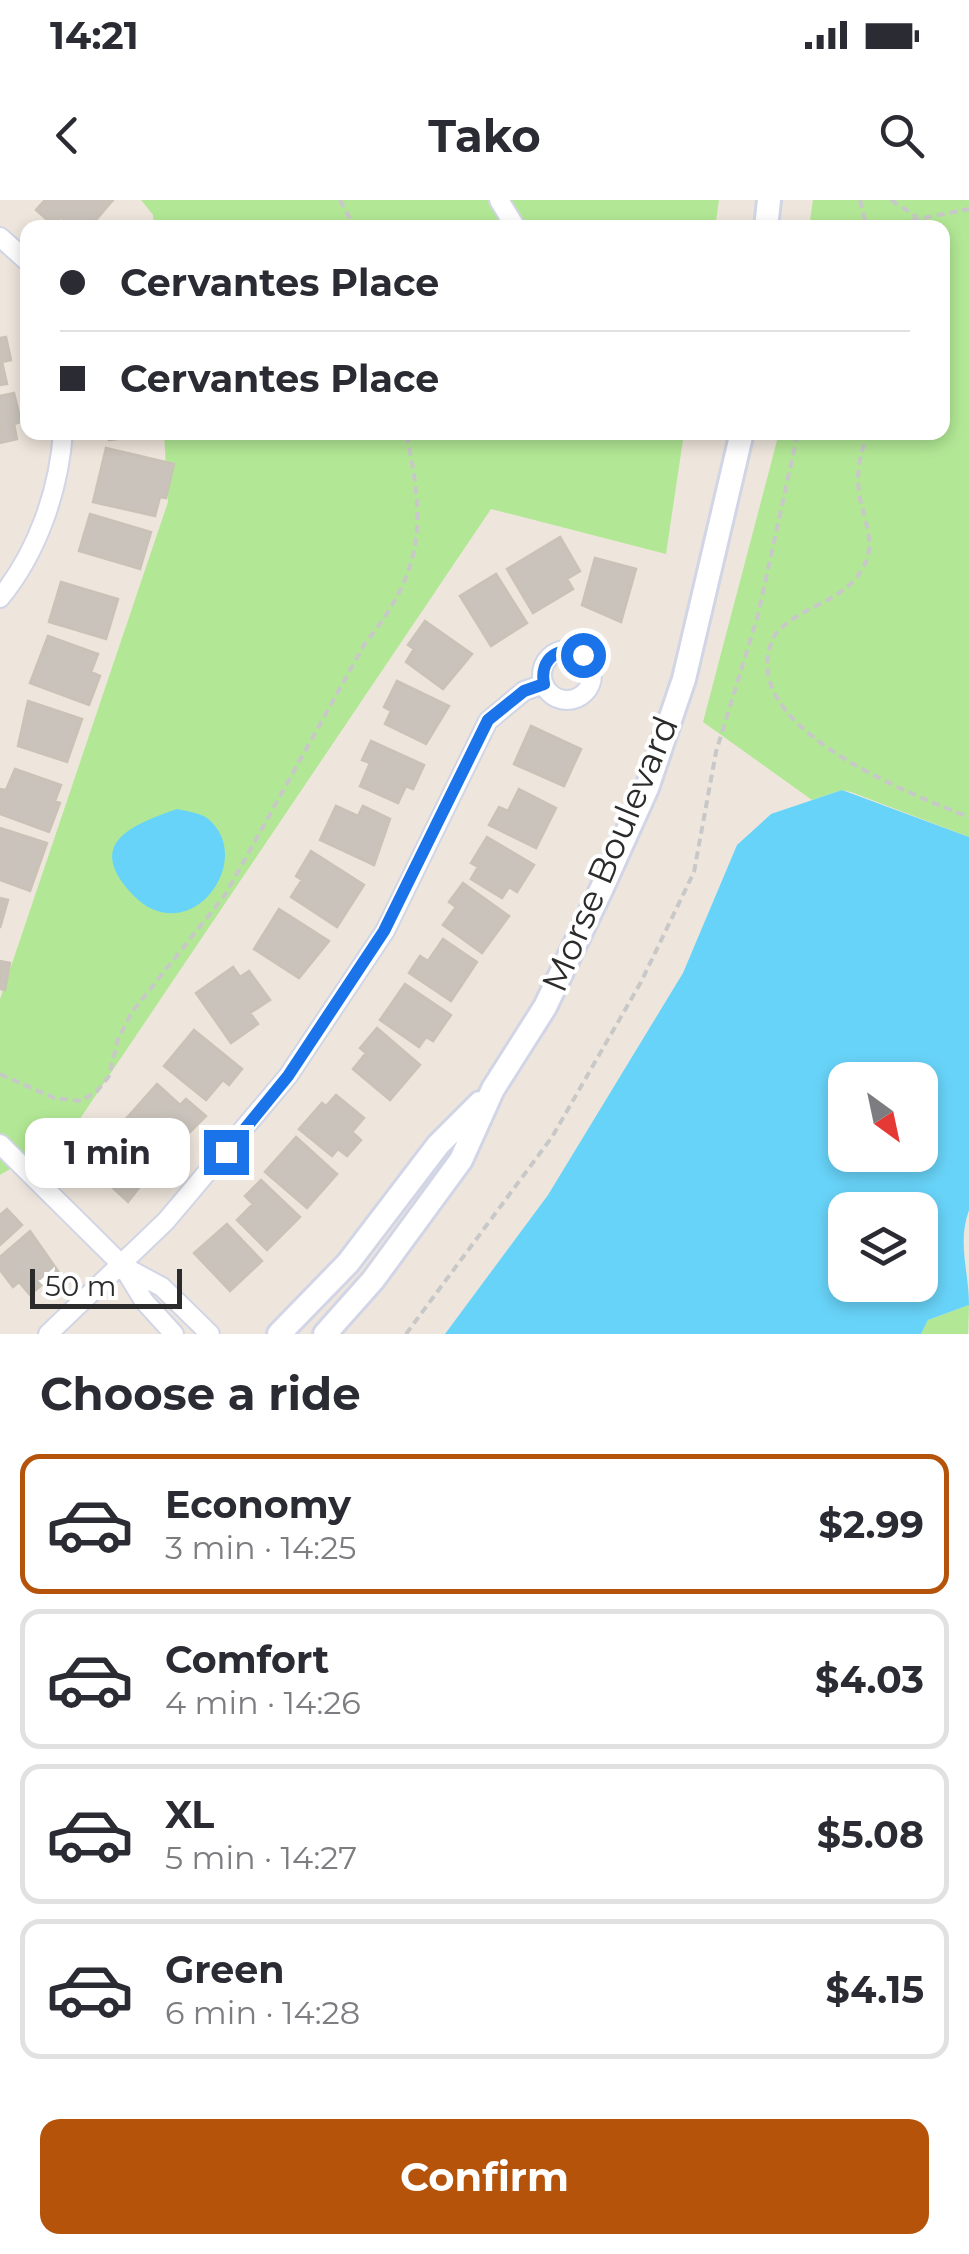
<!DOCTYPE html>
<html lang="en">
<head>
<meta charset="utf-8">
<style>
  :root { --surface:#fff; --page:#f2f2f3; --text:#2b2b33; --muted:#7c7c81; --line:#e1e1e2; --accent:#b45309 }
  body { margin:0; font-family:Montserrat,sans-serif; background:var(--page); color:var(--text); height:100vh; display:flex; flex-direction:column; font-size:38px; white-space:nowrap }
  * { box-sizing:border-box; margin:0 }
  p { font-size:32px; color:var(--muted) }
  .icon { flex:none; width:55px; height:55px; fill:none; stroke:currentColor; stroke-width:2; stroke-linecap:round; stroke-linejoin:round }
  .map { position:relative; height:1134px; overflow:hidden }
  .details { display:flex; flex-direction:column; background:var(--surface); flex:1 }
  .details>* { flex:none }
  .guide { position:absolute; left:20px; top:20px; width:930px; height:220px; border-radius:20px; box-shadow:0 5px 15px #0003; display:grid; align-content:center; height:220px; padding:0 40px; background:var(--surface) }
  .needle { width:65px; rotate:147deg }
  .tools { position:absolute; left:828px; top:862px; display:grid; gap:20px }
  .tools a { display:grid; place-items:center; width:110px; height:110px; border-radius:20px; background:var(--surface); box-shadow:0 5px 15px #0003; font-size:50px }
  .scale { position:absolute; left:30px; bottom:25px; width:152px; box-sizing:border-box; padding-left:10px; border:5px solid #2b2b2b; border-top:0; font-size:28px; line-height:35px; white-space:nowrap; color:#2b2b2b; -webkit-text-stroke:8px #fff; paint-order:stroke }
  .end { position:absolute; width:45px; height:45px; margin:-22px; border:12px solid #1a73e8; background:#fff; box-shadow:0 0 0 5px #fff }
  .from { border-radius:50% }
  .bubble { position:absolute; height:70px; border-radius:20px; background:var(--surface); box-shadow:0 5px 15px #0003; font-size:32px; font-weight:700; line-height:70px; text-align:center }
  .guide b { display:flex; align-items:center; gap:35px; height:95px; font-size:38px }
  .guide b+b { border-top:2px solid var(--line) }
  .guide i { width:25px; height:25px; background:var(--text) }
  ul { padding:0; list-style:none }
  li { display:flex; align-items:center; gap:30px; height:140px; margin:0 20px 15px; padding:0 20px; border:5px solid var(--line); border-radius:20px }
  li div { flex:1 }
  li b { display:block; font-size:38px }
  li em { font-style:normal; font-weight:700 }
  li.current { border-color:var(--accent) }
  li>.icon { width:90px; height:90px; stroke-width:1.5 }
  h2 { padding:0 40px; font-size:45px; line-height:120px }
  .cta { display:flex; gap:20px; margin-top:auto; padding:20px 40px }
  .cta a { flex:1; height:115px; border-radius:20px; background:var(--accent); color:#fff; font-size:40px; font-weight:700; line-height:115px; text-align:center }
  .status { display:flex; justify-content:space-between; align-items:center; height:70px; padding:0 50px; background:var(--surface); direction:ltr }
  .status svg { height:28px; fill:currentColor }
  header { display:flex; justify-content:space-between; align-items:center; height:130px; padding:0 40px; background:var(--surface); font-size:45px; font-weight:700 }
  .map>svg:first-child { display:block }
</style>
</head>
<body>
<div class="status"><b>14:21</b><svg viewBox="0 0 49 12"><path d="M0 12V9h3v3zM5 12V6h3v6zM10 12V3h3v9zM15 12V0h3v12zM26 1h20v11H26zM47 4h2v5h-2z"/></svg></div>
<header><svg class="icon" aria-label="back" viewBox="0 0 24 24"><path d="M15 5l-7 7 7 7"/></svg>Tako<svg class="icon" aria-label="search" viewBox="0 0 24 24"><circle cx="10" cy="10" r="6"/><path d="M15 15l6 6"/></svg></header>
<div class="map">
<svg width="969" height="1134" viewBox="0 0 969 1134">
  <rect width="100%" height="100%" fill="#eee6dc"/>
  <path fill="#b2e895" d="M 141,0 L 719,0 L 715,28 L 154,28 L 153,15 Z
    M 813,0 L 969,0 L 969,637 L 851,592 L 842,590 L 812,600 L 703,522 L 779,233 L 942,232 L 942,28 L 809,27 Z
    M 164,233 L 684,233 L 666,354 L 491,309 L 69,935 L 0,975 L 0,799 L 168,302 Z
    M 969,1105 L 968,1134 L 921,1134 L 928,1120 Z"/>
  <path fill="#68d3f8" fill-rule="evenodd" d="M 842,590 L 969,637 L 969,1010 C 957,1043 969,1071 969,1105 L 928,1120 L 921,1134 L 445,1134 L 548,995 L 683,773 L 737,645 L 771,614 ZM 920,880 L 920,955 L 845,955 L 845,880 ZM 920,1010 L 920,1085 L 845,1085 L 845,1010 Z
    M 177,609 C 186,611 200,613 207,618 C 258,658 190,752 134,696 C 83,644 131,625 177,609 Z"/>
  <path fill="#c9c3bc" stroke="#cac2b6" stroke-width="2.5" d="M 45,0 L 113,0 L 89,28 L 70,28 L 61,17 L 54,26 L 36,10 Z
    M 6,137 L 11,160 L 2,162 L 7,184 L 0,185 L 0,138 Z
    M 14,193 L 21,222 L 14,224 L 17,239 L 0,243 L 0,196 Z
    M 108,232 L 125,232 L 126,238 L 109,240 Z
    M 106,248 L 174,264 L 166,298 L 160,297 L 155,316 L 93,302 Z
    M 90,314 L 151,332 L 140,369 L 79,351 Z
    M 560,337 L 580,371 L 567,379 L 573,389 L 533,413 L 507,369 Z
    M 595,358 L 636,369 L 621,422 L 582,405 Z
    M 496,374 L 527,423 L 491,446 L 460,396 Z
    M 61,382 L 118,399 L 106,439 L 49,422 Z
    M 425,421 L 472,454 L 443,489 L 406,462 L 414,449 L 408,445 Z
    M 48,436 L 98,454 L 91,472 L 100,476 L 89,505 L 30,483 Z
    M 397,481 L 449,506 L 426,544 L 385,524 L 391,511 L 384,507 Z
    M 28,501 L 82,519 L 67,562 L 18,546 Z
    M 531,526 L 581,549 L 564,586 L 514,564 Z
    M 371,541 L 424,565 L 413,589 L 406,586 L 398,603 L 360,586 L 370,563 L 362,560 Z
    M 15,569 L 61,585 L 55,601 L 60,603 L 49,632 L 0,614 L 0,589 L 6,590 Z
    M 519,589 L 556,608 L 536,648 L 489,625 L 499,607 L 508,611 Z
    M 336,606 L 358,616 L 363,606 L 390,619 L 374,665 L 320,640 Z
    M 0,628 L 47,643 L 30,691 L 0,680 Z
    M 487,637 L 534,665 L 517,692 L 509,687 L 502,698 L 471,679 L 478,667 L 471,663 Z
    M 311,651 L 364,685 L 337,727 L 291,697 L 302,680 L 296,676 Z
    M 463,683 L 509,716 L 482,753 L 443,725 L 456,707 L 449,702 Z
    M 0,698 L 8,700 L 0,728 Z
    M 279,709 L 329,741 L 299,778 L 254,749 Z
    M 443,739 L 477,762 L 451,801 L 409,773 L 420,756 L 428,761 Z
    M 0,761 L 10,763 L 5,790 L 0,789 Z
    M 233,767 L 240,777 L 249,771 L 270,800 L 250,813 L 258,824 L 231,843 L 196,793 Z
    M 405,784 L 451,815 L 433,841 L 426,837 L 419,847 L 380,820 Z
    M 377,828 L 420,865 L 390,900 L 353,869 L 366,853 L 360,848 Z
    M 194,830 L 242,869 L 229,885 L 223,880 L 206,900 L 164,866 Z
    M 157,884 L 180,905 L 186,899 L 206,916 L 166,956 L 125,920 Z
    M 336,895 L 364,918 L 352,932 L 361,940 L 347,956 L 338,949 L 332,956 L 299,929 L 322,903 L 326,906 Z
    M 118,930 L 156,966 L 128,1002 L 87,964 Z
    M 296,937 L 337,974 L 307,1008 L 265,972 Z
    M 261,980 L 300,1017 L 267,1050 L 237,1020 L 253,1004 L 245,996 Z
    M 7,1009 L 22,1025 L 0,1045 L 0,1015 Z
    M 227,1024 L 262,1061 L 230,1091 L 194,1053 Z
    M 30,1031 L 58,1071 L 30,1095 L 19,1082 L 13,1087 L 0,1070 L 0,1057 Z"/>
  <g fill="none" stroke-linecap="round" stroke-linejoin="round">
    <defs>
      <path id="minor" d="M 499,0 L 516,28
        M 0,37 L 28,62
        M 0,398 C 37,353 59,291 63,232
        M542 475a25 25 0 1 1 50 0a25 25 0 1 1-50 0Z
        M 0,944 L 122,1065 L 144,1101 L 174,1134
        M 123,1066 L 162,1087 L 210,1134
        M 48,1134 L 166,1021 L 288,876 L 385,731 L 488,521 L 524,491 L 544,484"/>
      <path id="tertiary" d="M 766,28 L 769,0
        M 279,1134 L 348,1063 L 438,945 L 480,903
        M 325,1134 L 373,1080 L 461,960 L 493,889 L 545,807 L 601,690 L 647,588 L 684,479 L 742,232"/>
    </defs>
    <use href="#minor" stroke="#d1d5e5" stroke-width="22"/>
    <use href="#tertiary" stroke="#d1d5e5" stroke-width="28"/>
    <path stroke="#c8c8c8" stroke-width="4" stroke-dasharray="8 5" stroke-linecap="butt" d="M 340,0 L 355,28
      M 860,0 L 867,28
      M 891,0 L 917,17
      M 873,28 L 969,9
      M 868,232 C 861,252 856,270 859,292 C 862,316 877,342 864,366 C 846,401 806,404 780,429 C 772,436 770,446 768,456 C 756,534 910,594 969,617
      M 0,874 L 54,898 L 81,901 L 97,891 L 109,876 L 118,839 L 132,812 L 225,695 L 364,445 C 424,370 426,325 406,232
      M 406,1134 L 552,937 L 641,782 L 694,672 L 716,552 L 758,415 L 798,232"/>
    <use href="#minor" stroke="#fff" stroke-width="18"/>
    <use href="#tertiary" stroke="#fff" stroke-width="22"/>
  </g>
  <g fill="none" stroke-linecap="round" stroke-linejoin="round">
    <path stroke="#1a73e8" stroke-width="12" d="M 226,952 L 288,876 L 384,731 L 488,520 L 524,491 L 544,484 C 539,458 560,444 583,455"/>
  </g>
  <g text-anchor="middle" stroke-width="8" stroke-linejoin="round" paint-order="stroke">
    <g font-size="35" fill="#2b2b2b" stroke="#fff">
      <text transform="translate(610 654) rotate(-67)" y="12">Morse Boulevard</text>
    </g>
  </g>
</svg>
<div class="tools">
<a><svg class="needle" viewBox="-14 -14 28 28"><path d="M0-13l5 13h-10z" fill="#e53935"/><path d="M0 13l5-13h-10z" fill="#7c7c81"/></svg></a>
<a><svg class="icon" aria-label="layers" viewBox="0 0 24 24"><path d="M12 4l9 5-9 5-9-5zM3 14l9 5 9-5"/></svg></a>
</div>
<div class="scale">50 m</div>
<i class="end from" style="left:583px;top:455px"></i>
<i class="end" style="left:226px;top:952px"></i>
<div class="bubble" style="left:25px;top:918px;width:165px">1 min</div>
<div class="guide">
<b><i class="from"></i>Cervantes Place</b>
<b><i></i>Cervantes Place</b>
</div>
</div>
<section class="details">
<h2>Choose a ride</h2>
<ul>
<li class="current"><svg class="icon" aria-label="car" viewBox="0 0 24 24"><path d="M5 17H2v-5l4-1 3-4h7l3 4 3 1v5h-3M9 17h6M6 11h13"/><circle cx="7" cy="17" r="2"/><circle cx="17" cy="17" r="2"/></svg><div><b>Economy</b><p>3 min · 14:25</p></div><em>$2.99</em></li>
<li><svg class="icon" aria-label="car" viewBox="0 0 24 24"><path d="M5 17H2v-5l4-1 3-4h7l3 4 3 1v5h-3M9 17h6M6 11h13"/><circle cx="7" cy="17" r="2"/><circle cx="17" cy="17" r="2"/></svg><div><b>Comfort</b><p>4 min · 14:26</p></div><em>$4.03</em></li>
<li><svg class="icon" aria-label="car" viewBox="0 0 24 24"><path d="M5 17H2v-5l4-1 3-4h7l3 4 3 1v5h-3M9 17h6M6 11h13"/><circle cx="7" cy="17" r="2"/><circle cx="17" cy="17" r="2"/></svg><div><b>XL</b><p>5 min · 14:27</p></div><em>$5.08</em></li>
<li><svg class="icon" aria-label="car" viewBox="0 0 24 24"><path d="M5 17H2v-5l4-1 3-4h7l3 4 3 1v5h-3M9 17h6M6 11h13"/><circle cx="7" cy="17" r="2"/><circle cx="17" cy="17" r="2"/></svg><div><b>Green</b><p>6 min · 14:28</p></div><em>$4.15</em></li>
</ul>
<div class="cta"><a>Confirm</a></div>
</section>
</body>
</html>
